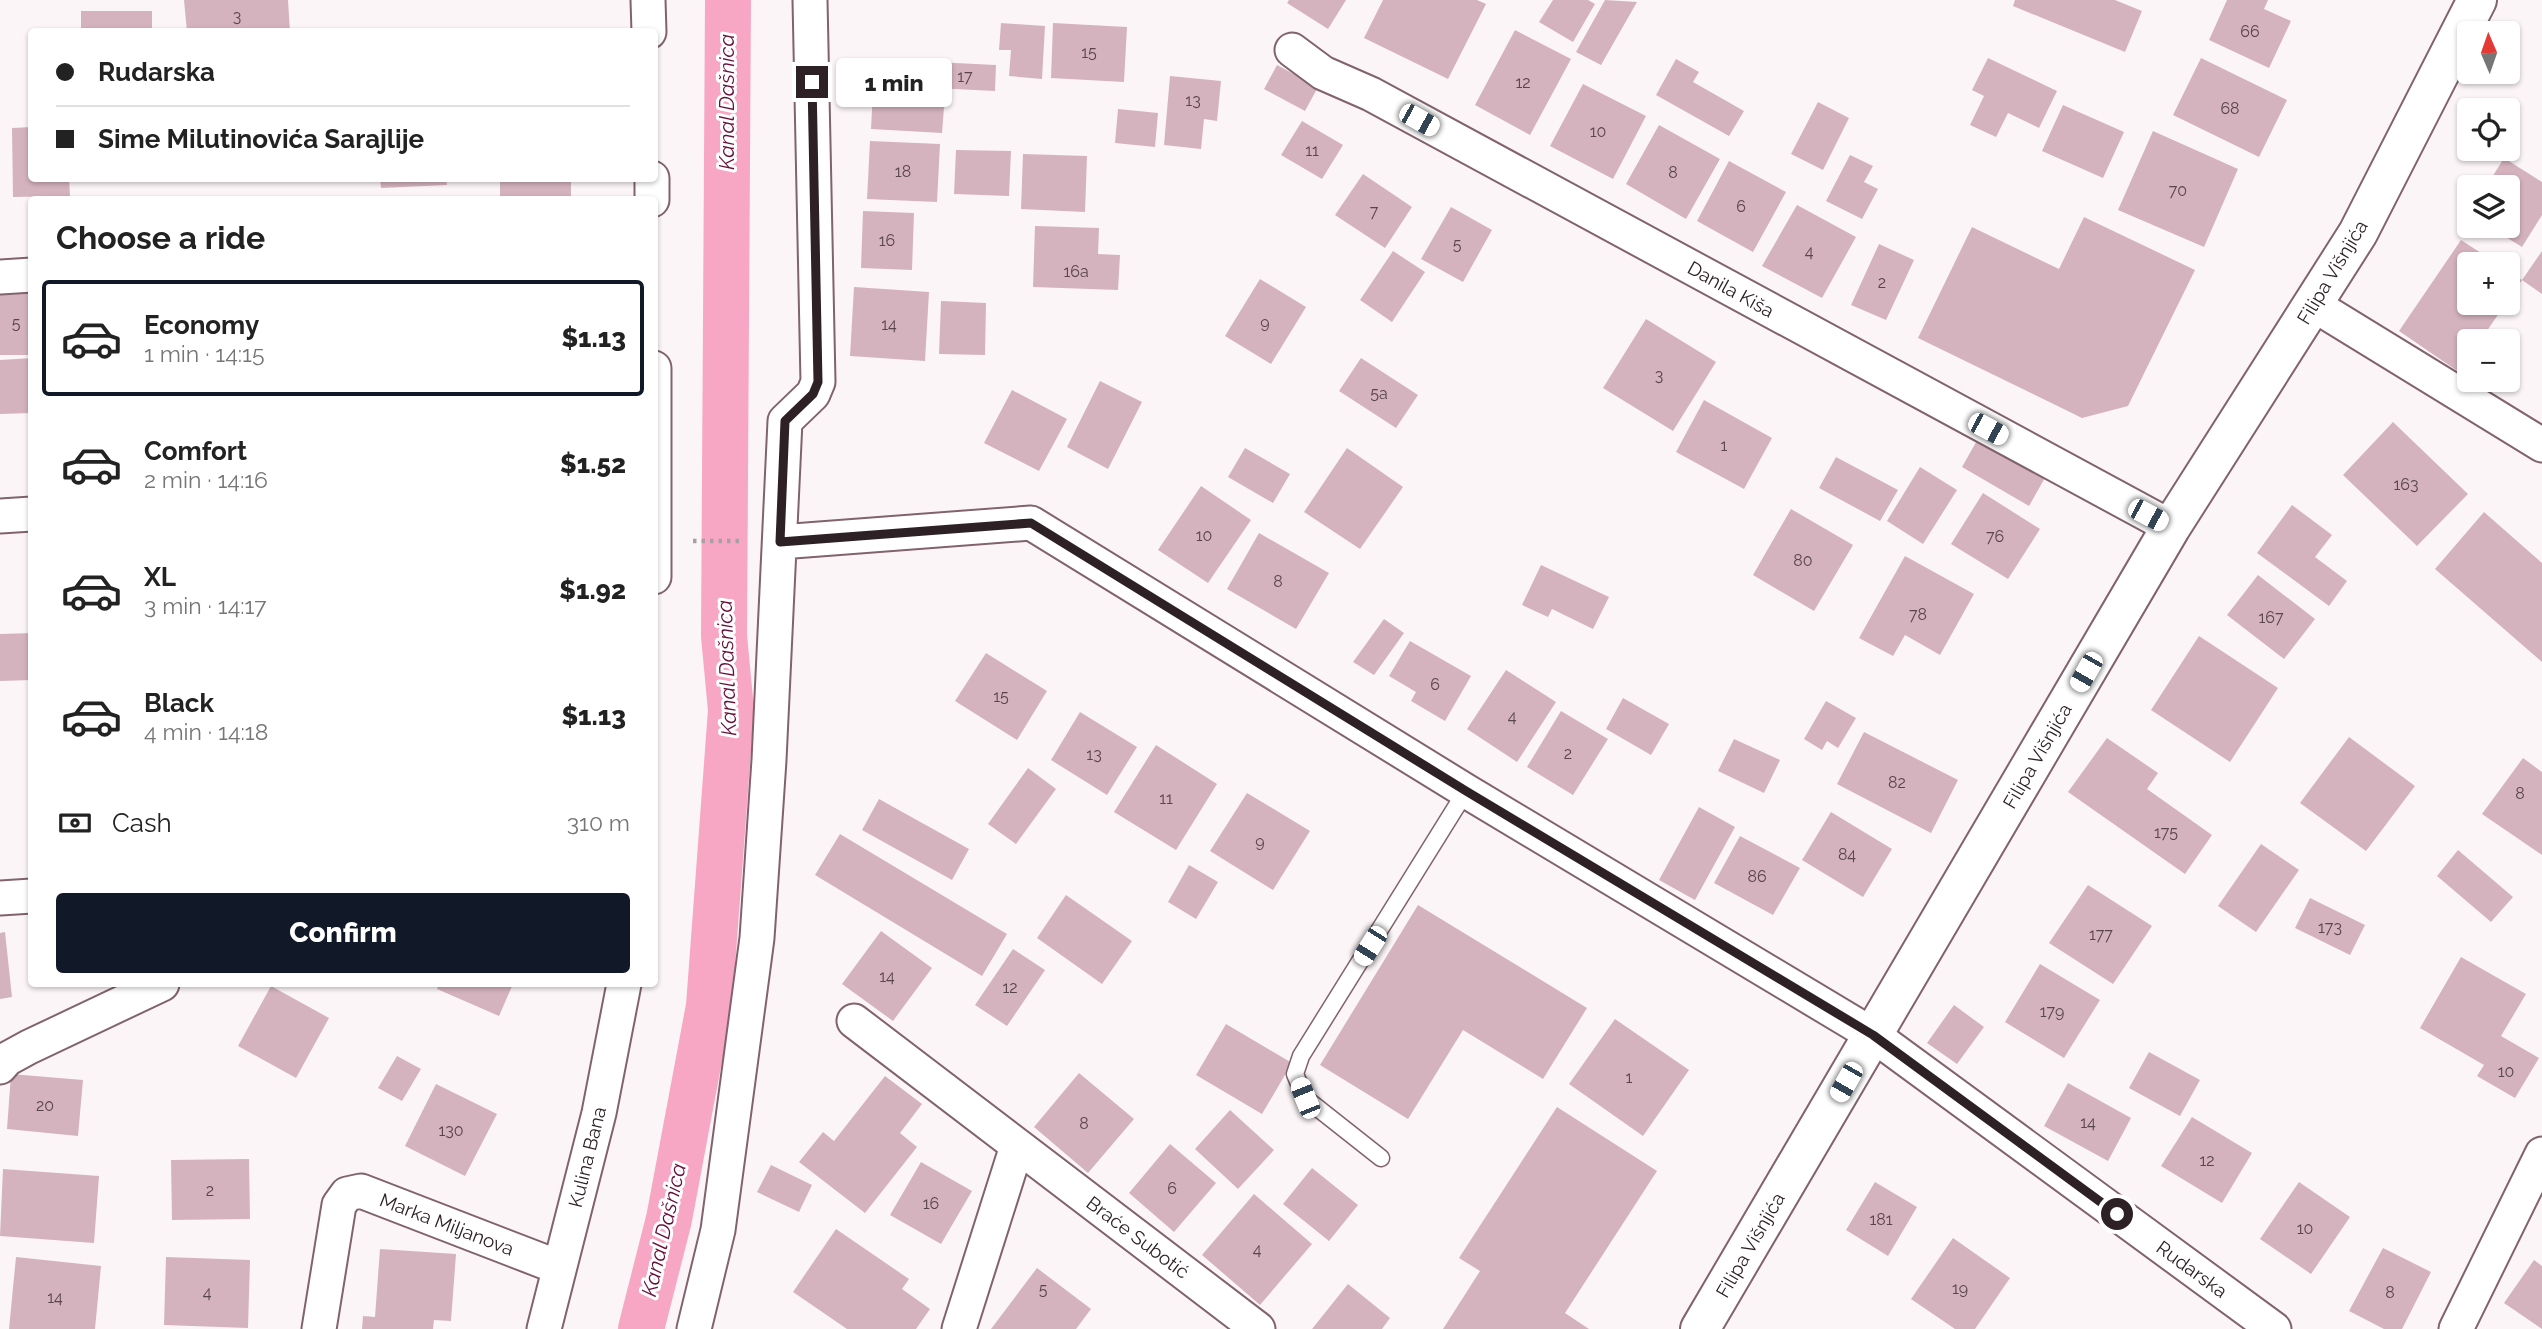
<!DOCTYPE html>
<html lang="en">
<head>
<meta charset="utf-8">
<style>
  :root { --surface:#fff; --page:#f6f6f6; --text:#222; --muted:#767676; --line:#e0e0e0; --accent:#111827 }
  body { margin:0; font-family:Raleway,sans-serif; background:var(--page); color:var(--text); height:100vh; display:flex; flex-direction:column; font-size:26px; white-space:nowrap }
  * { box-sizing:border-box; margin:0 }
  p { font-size:23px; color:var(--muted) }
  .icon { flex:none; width:38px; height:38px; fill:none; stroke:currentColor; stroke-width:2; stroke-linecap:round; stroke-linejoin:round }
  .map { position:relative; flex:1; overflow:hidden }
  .panel { position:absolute; left:28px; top:196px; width:630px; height:791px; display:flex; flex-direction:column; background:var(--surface); border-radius:7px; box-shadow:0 2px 5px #0004 }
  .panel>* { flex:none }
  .top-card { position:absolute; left:28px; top:28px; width:630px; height:154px; border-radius:7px; box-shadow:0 2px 5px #0004; display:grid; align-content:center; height:154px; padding:0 28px; background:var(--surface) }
  .needle { width:46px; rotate:358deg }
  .fabs { position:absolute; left:2457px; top:21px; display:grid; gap:14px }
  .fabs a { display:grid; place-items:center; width:63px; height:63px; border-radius:7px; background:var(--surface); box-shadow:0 2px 5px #0004; font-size:35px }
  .end { position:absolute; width:32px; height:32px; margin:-16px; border:9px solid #2e2126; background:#fff; box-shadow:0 0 0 4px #fff }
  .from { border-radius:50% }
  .bubble { position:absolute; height:49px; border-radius:7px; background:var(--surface); box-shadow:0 2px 5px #0004; font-size:23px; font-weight:800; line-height:49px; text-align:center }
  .car { position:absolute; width:21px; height:42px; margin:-21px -10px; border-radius:9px; box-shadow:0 0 5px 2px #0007; background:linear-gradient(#fff 24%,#345 0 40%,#fff 0 76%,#345 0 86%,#fff 0) }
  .top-card b { display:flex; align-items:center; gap:24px; height:66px; font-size:26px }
  .top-card b+b { border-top:2px solid var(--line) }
  .top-card i { width:18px; height:18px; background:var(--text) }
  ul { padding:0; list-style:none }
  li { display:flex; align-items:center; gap:21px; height:116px; margin:0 14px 10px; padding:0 14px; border:4px solid transparent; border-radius:7px }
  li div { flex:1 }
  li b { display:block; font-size:26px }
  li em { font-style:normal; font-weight:800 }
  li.active { border-color:var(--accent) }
  li>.icon { width:63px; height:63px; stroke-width:1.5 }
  h2 { padding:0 28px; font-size:32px; line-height:84px }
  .pay { display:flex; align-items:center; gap:18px; height:77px; padding:0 28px; font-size:26px }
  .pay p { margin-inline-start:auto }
  .primary-button { display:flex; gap:14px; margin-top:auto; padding:14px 28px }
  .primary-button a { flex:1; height:80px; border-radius:7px; background:var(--accent); color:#fff; font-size:28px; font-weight:800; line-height:80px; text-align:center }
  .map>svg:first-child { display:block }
</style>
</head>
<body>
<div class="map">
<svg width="2542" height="1329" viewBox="0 0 2542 1329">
  <rect width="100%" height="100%" fill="#fcf5f7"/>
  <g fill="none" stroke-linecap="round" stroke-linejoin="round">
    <path stroke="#f7a7c4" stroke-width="46" d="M 641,1329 L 669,1219 L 709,1006 L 731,710 L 724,636 L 728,0"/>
  </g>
  <path fill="#d5b3be" d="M 184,0 L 288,0 L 290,32 L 187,32 Z
    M 1289,0 L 1346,0 L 1328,29 L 1287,3 Z
    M 1383,0 L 1477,0 L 1486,4 L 1448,79 L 1364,38 Z
    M 1553,0 L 1588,0 L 1595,4 L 1573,42 L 1539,22 Z
    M 1605,0 L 1637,2 L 1601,65 L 1576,52 Z
    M 2015,0 L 2115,0 L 2142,11 L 2125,52 L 2013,6 Z
    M 2227,0 L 2268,0 L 2264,9 L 2291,21 L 2269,68 L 2209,40 Z
    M 81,11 L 152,11 L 152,32 L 81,32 Z
    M 1001,23 L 1045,26 L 1042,79 L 1009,76 L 1011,50 L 999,50 Z
    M 1053,23 L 1127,27 L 1124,82 L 1051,78 Z
    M 1515,30 L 1571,59 L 1530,135 L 1475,105 Z
    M 1988,58 L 2057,91 L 2039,128 L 2008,113 L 1996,137 L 1970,125 L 1984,96 L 1972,90 Z
    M 2201,58 L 2287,100 L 2259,157 L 2173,115 Z
    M 1676,59 L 1699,72 L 1693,82 L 1744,111 L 1729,136 L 1656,95 Z
    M 935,62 L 996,65 L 995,91 L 934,88 Z
    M 1277,65 L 1318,87 L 1305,111 L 1264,89 Z
    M 1170,76 L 1221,81 L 1217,121 L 1204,119 L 1201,149 L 1164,145 Z
    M 1583,84 L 1646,116 L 1613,179 L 1550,146 Z
    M 873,90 L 945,95 L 942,133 L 871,129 Z
    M 1818,102 L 1849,118 L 1823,170 L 1791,154 Z
    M 2063,105 L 2124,132 L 2103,178 L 2042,151 Z
    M 1118,109 L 1158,113 L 1155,147 L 1115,143 Z
    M 1302,121 L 1343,145 L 1322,179 L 1281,155 Z
    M 1659,125 L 1720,159 L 1686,219 L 1626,184 Z
    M 32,127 L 32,178 L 69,178 L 70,196 L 13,197 L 12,128 Z
    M 2153,131 L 2238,169 L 2204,247 L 2118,210 Z
    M 870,141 L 940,144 L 937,202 L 867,199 Z
    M 956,150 L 1011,151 L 1009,196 L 954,194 Z
    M 1023,154 L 1087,156 L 1085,212 L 1021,209 Z
    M 1850,155 L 1873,166 L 1864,182 L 1878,189 L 1862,219 L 1826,201 Z
    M 2504,158 L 2542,182 L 2542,215 L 2522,247 L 2488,226 L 2508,226 L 2508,187 L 2486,187 Z
    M 1729,161 L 1786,192 L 1753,252 L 1697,221 Z
    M 1363,174 L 1412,207 L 1385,248 L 1335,215 Z
    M 380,178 L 446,178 L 447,185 L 381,188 Z
    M 500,178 L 571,178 L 571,196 L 500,196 Z
    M 1797,205 L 1856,237 L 1822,298 L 1762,266 Z
    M 1451,207 L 1492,230 L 1463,282 L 1421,259 Z
    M 863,211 L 914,213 L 912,270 L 861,268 Z
    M 2084,217 L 2195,270 L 2128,406 L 2082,418 L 1918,338 L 1972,227 L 2059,269 Z
    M 1035,226 L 1099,228 L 1098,254 L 1120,255 L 1118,290 L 1033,287 Z
    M 2461,240 L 2498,264 L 2469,264 L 2469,303 L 2506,303 L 2480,341 L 2469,341 L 2469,357 L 2459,372 L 2399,331 Z
    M 1879,244 L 1914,260 L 1886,320 L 1851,305 Z
    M 1393,251 L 1425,272 L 1392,322 L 1360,300 Z
    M 2542,251 L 2542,294 L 2522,280 Z
    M 2508,271 L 2522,280 L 2508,301 Z
    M 1260,279 L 1306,307 L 1271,364 L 1225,336 Z
    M 854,287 L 929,292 L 925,361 L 850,356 Z
    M 32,290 L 32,355 L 0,355 L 0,291 Z
    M 941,301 L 986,303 L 985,355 L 939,354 Z
    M 1646,319 L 1716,362 L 1673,431 L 1603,388 Z
    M 32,358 L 32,413 L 0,414 L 0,360 Z
    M 1361,358 L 1418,395 L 1396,428 L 1339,391 Z
    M 1100,381 L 1142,402 L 1108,469 L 1067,447 Z
    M 1012,390 L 1067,419 L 1039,471 L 984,443 Z
    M 1704,400 L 1772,438 L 1744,489 L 1676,452 Z
    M 2393,422 L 2468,494 L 2417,546 L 2343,475 Z
    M 1979,437 L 2046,476 L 2029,506 L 1962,467 Z
    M 1245,448 L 1290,474 L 1273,503 L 1228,477 Z
    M 1347,448 L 1403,487 L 1360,549 L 1304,512 Z
    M 1836,457 L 1898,490 L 1880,521 L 1819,488 Z
    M 1920,467 L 1957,490 L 1923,544 L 1887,521 Z
    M 1201,486 L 1251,520 L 1208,583 L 1158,550 Z
    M 1983,493 L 2040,529 L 2008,579 L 1951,544 Z
    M 2292,505 L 2332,535 L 2315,557 L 2347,581 L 2329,606 L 2257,553 Z
    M 1791,509 L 1853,545 L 1814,611 L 1753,575 Z
    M 2484,512 L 2542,563 L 2542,662 L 2435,569 Z
    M 1259,533 L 1329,573 L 1296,629 L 1227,589 Z
    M 1905,556 L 1974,594 L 1940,655 L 1905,635 L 1893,656 L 1859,638 Z
    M 1541,565 L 1609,597 L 1593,629 L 1552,609 L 1548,617 L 1522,605 Z
    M 2258,575 L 2315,619 L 2284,659 L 2227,615 Z
    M 1384,619 L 1404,633 L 1374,675 L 1353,662 Z
    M 32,633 L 32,680 L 0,681 L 0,634 Z
    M 2199,636 L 2278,688 L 2230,762 L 2151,710 Z
    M 1410,641 L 1471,676 L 1445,721 L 1411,701 L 1416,692 L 1389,676 Z
    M 986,653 L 1047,691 L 1017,740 L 955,701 Z
    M 1506,670 L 1556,702 L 1517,762 L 1467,729 Z
    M 1623,698 L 1669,724 L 1651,755 L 1606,729 Z
    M 1826,701 L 1856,718 L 1838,748 L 1827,741 L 1822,750 L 1804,739 Z
    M 1561,711 L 1608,739 L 1573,795 L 1527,767 Z
    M 1080,712 L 1137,747 L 1107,795 L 1051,760 Z
    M 1864,732 L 1958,780 L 1931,833 L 1837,784 Z
    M 2349,737 L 2415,786 L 2366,851 L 2300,803 Z
    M 2107,738 L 2158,773 L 2147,789 L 2212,835 L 2185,874 L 2068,792 Z
    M 1734,739 L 1780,760 L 1764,793 L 1718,771 Z
    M 1156,745 L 1217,784 L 1176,850 L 1114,812 Z
    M 2523,758 L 2542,772 L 2542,855 L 2482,814 Z
    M 1028,768 L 1056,789 L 1016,844 L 988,824 Z
    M 1247,793 L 1310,831 L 1273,890 L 1210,851 Z
    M 879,799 L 969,849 L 952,880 L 862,830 Z
    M 1699,807 L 1735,827 L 1695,900 L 1659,880 Z
    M 1831,812 L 1892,849 L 1863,897 L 1802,860 Z
    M 840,834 L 1007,934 L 982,976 L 815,875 Z
    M 1740,836 L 1800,868 L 1773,915 L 1714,883 Z
    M 2261,844 L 2299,870 L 2256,932 L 2218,906 Z
    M 2458,850 L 2513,897 L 2491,922 L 2437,876 Z
    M 1189,865 L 1218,882 L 1196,919 L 1168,902 Z
    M 2088,885 L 2152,926 L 2113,984 L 2049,943 Z
    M 1066,895 L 1132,941 L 1102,984 L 1037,938 Z
    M 2310,898 L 2365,925 L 2350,955 L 2295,928 Z
    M 1418,905 L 1587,1008 L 1543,1079 L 1463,1030 L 1408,1119 L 1320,1065 Z
    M 881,931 L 932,968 L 893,1021 L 842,984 Z
    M 5,932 L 12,997 L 0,999 L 0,933 Z
    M 1013,949 L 1045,970 L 1007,1026 L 975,1005 Z
    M 2461,957 L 2526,994 L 2501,1036 L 2539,1058 L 2515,1098 L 2477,1076 L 2484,1065 L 2420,1028 Z
    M 2040,964 L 2100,1000 L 2064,1058 L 2005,1022 Z
    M 439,984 L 513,984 L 499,1016 L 437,989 Z
    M 271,986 L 329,1018 L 296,1078 L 238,1046 Z
    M 1954,1005 L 1984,1027 L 1957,1064 L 1927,1043 Z
    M 1615,1019 L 1689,1070 L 1643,1136 L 1569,1084 Z
    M 1226,1024 L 1292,1063 L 1262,1114 L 1196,1075 Z
    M 2149,1052 L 2200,1080 L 2180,1116 L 2129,1088 Z
    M 397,1056 L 421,1069 L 402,1101 L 378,1088 Z
    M 1079,1073 L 1134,1119 L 1088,1173 L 1034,1127 Z
    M 11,1074 L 83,1080 L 78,1136 L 7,1129 Z
    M 885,1076 L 922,1104 L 900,1133 L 917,1147 L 865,1213 L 799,1162 L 823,1132 L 834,1141 Z
    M 2068,1083 L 2131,1118 L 2108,1161 L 2044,1126 Z
    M 436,1084 L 497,1114 L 465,1176 L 405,1146 Z
    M 1557,1107 L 1657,1171 L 1565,1313 L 1589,1329 L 1443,1329 L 1480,1271 L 1459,1258 Z
    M 1230,1110 L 1274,1150 L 1238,1189 L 1195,1149 Z
    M 2192,1117 L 2252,1153 L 2222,1203 L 2161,1166 Z
    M 1170,1144 L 1216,1183 L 1174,1232 L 1129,1193 Z
    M 249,1159 L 250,1219 L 172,1220 L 171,1160 Z
    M 921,1162 L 972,1191 L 941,1244 L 890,1215 Z
    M 771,1165 L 812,1185 L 799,1212 L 757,1192 Z
    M 1312,1168 L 1358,1205 L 1329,1241 L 1283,1204 Z
    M 3,1169 L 99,1176 L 94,1243 L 0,1236 Z
    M 1875,1182 L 1917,1207 L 1888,1256 L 1846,1230 Z
    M 2299,1182 L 2350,1217 L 2311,1274 L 2260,1239 Z
    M 1254,1194 L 1312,1244 L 1260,1305 L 1202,1255 Z
    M 836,1229 L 909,1279 L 902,1289 L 930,1309 L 916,1329 L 847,1329 L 793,1292 Z
    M 1953,1238 L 2010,1278 L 1975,1329 L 1955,1329 L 1911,1299 Z
    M 2383,1248 L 2431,1272 L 2402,1329 L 2384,1329 L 2349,1311 Z
    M 380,1249 L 456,1254 L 451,1321 L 434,1320 L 433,1329 L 362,1329 L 363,1316 L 375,1317 Z
    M 16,1257 L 101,1266 L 95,1329 L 9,1329 Z
    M 166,1257 L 250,1260 L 248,1328 L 164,1325 Z
    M 2534,1260 L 2542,1266 L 2542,1329 L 2504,1303 Z
    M 1037,1268 L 1091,1309 L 1076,1329 L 991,1329 Z
    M 1348,1284 L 1390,1318 L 1382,1329 L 1312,1329 Z"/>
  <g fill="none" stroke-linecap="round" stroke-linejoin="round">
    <defs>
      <path id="lane" d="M 1381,1158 L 1305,1098 L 1295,1074 L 1301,1056 L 1466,791"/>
      <path id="street" d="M 648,0 L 649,32
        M 1292,50 L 1323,73 L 1371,94 L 2171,527
        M 652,178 L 652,200
        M 0,277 L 32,275
        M 2314,305 L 2542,445
        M 654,368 L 654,577
        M 0,516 L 32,514
        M 780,542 L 1031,523 L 1466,791 L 1873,1035 L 2274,1329
        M 0,898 L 32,896
        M 854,1021 L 1258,1329
        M 0,1067 L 7,1059 L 29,1047 L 162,984
        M 319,1329 L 339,1205 L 347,1194 L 361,1191 L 558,1267
        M 544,1329 L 599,1113 L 624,984
        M 694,1329 L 718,1230 L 757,938 L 769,760 L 785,421 L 813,394 L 818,382 L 810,0
        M 959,1329 L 1017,1146
        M 2456,1329 L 2542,1154"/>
      <path id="secondary" d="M 1700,1329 L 2171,527 L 2358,233 L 2477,0"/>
    </defs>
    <use href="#lane" stroke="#81626d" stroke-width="19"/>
    <use href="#street" stroke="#81626d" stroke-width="37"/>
    <use href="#secondary" stroke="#81626d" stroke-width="42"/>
    <path stroke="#aaa0a4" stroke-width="4.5" stroke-dasharray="3.5 5" stroke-linecap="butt" d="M 693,541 L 740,541"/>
    <use href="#lane" stroke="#fff" stroke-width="16"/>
    <use href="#street" stroke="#fff" stroke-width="33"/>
    <use href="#secondary" stroke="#fff" stroke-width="38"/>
  </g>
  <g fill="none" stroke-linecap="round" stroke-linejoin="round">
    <path stroke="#2e2126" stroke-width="9" d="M 812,82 L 818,382 L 813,394 L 785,421 L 780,542 L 1031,523 L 1466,791 L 1873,1035 L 2117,1214"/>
  </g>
  <g text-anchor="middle" stroke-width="6" stroke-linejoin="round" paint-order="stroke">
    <g font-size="16" fill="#58464c">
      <text x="237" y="22">3</text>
      <text x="2250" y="37">66</text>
      <text x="1089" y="58">15</text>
      <text x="965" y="82">17</text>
      <text x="1523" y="88">12</text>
      <text x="1193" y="106">13</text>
      <text x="2230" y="114">68</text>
      <text x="1598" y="137">10</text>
      <text x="1312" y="156">11</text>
      <text x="903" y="177">18</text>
      <text x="1673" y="178">8</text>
      <text x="2178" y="196">70</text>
      <text x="1741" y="212">6</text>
      <text x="1374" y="217">7</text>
      <text x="887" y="246">16</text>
      <text x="1457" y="250">5</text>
      <text x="1809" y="257">4</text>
      <text x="1076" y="277">16a</text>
      <text x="1882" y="288">2</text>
      <text x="1265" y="328">9</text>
      <text x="16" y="329">5</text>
      <text x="889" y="330">14</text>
      <text x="1659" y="381">3</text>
      <text x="1379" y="399">5a</text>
      <text x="1724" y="451">1</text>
      <text x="2406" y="490">163</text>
      <text x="1204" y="541">10</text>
      <text x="1995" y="542">76</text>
      <text x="1803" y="566">80</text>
      <text x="1278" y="587">8</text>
      <text x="1918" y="620">78</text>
      <text x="2271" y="623">167</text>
      <text x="1435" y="690">6</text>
      <text x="1001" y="702">15</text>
      <text x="1512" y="722">4</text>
      <text x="1568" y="759">2</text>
      <text x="1094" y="760">13</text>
      <text x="1897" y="788">82</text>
      <text x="2520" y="799">8</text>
      <text x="1166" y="804">11</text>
      <text x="2166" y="838">175</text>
      <text x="1260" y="847">9</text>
      <text x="1847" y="860">84</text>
      <text x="1757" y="882">86</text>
      <text x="2330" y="933">173</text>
      <text x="2101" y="940">177</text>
      <text x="887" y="982">14</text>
      <text x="1010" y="993">12</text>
      <text x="2052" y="1017">179</text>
      <text x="2506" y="1077">10</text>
      <text x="1629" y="1083">1</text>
      <text x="45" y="1111">20</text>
      <text x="2088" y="1128">14</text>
      <text x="1084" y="1129">8</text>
      <text x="451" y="1136">130</text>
      <text x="2207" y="1166">12</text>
      <text x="1172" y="1194">6</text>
      <text x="210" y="1196">2</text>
      <text x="931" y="1209">16</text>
      <text x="1881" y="1225">181</text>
      <text x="2305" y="1234">10</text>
      <text x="1257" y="1255">4</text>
      <text x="1960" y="1294">19</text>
      <text x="1043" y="1295">5</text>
      <text x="207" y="1298">4</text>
      <text x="2390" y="1298">8</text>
      <text x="55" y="1303">14</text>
    </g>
    <g font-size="19" fill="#2e2126" stroke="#fff">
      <text transform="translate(2332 272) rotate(-59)" y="7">Filipa Višnjića</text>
      <text transform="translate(1731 289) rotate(29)" y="7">Danila Kiša</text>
      <text transform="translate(2037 756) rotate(-60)" y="7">Filipa Višnjića</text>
      <text transform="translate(587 1157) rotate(-76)" y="7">Kulina Bana</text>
      <text transform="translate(447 1224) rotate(21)" y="7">Marka Miljanova</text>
      <text transform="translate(1138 1237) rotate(37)" y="7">Braće Subotić</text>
      <text transform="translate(1750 1245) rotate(-60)" y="7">Filipa Višnjića</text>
      <text transform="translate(2192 1269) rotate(36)" y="7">Rudarska</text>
    </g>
    <g font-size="21" font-style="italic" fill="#650f3a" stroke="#fff">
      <text transform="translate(727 102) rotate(-90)" y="7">Kanal Dašnica</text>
      <text transform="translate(727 668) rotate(-92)" y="7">Kanal Dašnica</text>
      <text transform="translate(664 1230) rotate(-77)" y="7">Kanal Dašnica</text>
    </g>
  </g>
</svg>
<div class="fabs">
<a><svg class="needle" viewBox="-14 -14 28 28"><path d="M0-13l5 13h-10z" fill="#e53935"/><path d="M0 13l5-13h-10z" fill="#767676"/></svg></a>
<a><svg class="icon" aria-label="locate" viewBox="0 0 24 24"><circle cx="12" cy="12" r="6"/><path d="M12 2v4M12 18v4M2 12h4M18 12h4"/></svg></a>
<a><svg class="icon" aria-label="layers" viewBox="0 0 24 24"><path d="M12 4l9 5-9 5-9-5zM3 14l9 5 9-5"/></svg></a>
<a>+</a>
<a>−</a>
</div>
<i class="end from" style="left:2117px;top:1214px"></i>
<i class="end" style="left:812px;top:82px"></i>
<div class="bubble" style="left:836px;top:58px;width:116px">1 min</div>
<i class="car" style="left:1419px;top:120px;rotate:119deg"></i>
<i class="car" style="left:1988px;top:429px;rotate:118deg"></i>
<i class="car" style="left:2148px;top:515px;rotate:118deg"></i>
<i class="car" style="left:2086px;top:672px;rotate:210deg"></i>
<i class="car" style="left:1370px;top:946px;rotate:212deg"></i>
<i class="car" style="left:1846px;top:1082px;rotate:210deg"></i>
<i class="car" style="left:1305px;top:1098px;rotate:338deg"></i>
<div class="top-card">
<b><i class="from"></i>Rudarska</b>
<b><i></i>Sime Milutinovića Sarajlije</b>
</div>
<section class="panel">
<h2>Choose a ride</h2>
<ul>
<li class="active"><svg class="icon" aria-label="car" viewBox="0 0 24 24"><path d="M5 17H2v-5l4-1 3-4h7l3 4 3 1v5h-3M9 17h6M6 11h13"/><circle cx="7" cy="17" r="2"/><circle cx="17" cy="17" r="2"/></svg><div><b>Economy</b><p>1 min · 14:15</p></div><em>$1.13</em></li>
<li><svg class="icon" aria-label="car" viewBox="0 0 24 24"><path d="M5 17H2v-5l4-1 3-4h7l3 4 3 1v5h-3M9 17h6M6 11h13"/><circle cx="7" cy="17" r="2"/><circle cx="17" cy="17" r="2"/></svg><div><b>Comfort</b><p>2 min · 14:16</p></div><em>$1.52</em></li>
<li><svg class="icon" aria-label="car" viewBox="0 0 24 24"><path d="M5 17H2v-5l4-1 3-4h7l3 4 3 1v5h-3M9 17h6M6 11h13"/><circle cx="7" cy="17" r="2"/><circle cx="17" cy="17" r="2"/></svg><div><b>XL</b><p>3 min · 14:17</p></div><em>$1.92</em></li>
<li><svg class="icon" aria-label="car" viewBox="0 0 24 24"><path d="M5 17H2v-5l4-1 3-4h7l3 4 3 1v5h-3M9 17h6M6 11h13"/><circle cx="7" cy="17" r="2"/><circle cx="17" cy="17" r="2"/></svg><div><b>Black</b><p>4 min · 14:18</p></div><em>$1.13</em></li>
</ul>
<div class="pay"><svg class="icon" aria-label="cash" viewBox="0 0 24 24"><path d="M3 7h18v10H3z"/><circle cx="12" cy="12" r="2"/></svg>Cash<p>310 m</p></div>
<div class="primary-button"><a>Confirm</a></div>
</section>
</div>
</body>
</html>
